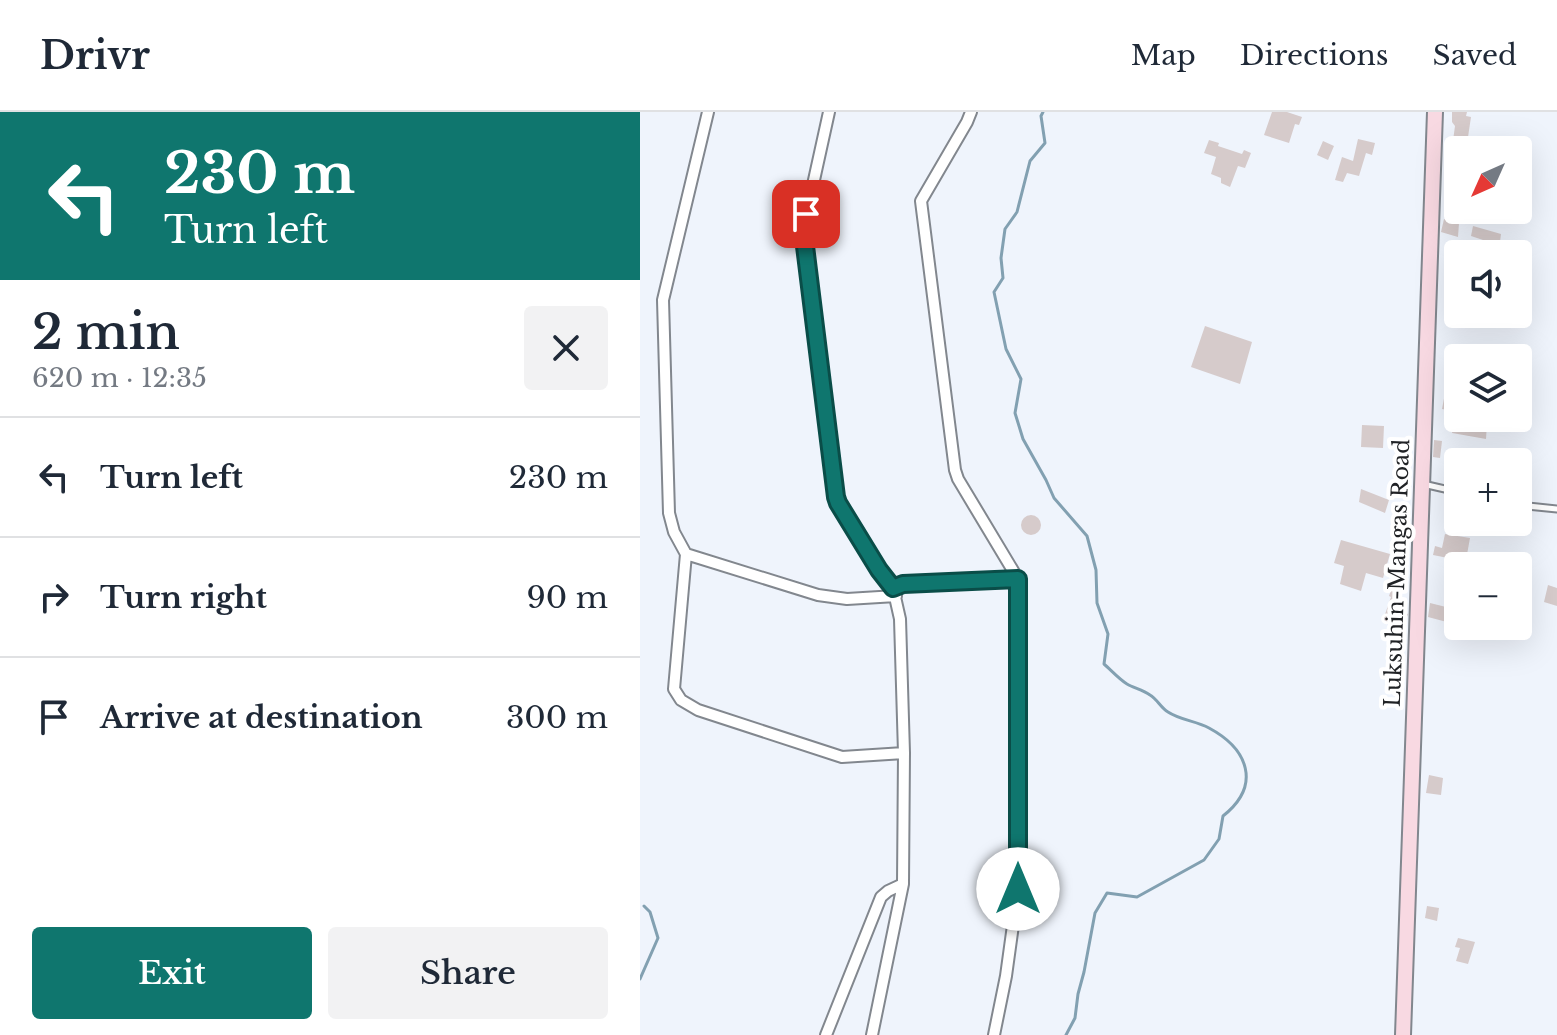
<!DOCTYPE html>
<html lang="en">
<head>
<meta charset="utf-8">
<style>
  body { margin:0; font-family:"Libre Baskerville",serif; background:#f2f2f3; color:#1f2937; height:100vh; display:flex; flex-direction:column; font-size:30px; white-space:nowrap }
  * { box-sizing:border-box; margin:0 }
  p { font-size:26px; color:#747a83 }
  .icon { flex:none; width:44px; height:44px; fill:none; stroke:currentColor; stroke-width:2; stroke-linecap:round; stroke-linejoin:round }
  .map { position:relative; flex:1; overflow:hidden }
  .sheet { display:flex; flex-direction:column; background:#fff; width:640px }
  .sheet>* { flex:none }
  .banner { background:#0f766e; color:#fff; overflow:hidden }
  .needle { width:52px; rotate:225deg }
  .fabs { position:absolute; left:804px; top:24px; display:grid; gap:16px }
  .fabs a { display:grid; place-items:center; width:88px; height:88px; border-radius:8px; background:#fff; box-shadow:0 8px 32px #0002; font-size:40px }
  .pin { position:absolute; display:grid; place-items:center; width:68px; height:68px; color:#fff; margin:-34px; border-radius:16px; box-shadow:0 4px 12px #0006 }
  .me { position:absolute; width:88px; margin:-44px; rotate:0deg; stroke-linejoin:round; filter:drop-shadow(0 0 6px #0008) }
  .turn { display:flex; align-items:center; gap:28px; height:168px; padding:0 32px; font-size:36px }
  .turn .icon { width:104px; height:104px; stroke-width:2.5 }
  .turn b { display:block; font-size:56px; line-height:68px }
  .round { display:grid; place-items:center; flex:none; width:84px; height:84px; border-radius:8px; background:#f2f2f3 }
  .head { display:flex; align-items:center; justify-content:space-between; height:136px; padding:0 32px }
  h1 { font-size:48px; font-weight:600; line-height:60px }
  .primary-button { display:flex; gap:16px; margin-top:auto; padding:16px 32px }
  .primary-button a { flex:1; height:92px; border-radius:8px; background:#0f766e; color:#fff; font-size:32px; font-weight:600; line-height:92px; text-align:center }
  .primary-button a+a { background:#f2f2f3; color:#1f2937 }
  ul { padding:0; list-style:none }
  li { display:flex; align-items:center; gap:24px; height:120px; padding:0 32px; border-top:2px solid #e0e1e3 }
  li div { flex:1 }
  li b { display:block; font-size:30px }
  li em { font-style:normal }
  header { display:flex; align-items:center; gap:48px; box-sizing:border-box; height:112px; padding:0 40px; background:#fff; border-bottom:2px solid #e0e1e3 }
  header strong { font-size:38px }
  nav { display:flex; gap:44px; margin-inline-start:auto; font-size:28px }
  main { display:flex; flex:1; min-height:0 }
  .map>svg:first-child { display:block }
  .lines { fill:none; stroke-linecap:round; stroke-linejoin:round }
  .stream { stroke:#82a0b1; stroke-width:3 }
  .building { fill:#d6cbcb }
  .service-casing { stroke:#82878e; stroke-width:9 }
  .minor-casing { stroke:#82878e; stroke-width:14 }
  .secondary-casing { stroke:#82878e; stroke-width:18 }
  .service { stroke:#fff; stroke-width:5 }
  .minor { stroke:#fff; stroke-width:10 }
  .secondary { stroke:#f8d9e2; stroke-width:14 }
  .route-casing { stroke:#0a4d48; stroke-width:20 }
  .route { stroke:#0f766e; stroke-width:14 }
  .labels { text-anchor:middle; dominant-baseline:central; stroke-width:8; stroke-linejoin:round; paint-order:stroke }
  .street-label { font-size:22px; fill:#202225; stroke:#fff }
</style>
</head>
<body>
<header>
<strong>Drivr</strong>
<nav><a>Map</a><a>Directions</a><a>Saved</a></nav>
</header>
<main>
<section class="sheet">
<div class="banner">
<div class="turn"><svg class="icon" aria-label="left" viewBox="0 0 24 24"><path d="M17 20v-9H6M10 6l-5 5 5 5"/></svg><div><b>230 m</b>Turn left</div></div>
</div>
<div class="head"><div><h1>2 min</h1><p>620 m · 12:35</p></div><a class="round"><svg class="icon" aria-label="close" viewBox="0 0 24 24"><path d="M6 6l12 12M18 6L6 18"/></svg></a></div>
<ul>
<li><svg class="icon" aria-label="left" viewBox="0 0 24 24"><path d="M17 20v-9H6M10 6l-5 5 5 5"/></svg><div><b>Turn left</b></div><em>230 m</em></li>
<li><svg class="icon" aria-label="right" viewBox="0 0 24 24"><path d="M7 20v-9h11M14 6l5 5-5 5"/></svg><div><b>Turn right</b></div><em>90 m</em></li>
<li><svg class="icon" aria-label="arrive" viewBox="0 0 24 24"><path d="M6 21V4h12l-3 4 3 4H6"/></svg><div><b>Arrive at destination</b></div><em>300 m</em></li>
</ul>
<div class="primary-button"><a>Exit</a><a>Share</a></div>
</section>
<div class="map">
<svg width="917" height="923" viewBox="0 0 917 923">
  <rect width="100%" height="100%" fill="#eff4fc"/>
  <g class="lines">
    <path class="stream" d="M403 0 401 4 405 31 390 49 377 100 365 117 361 146 363 166 354 180 366 237 381 267 375 301 383 327 406 368 414 386 447 424 456 458 457 491 468 522 464 552C471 558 479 567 487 572 494 576 503 578 510 583 517 587 521 596 528 600 540 608 556 609 569 616 608 637 622 673 583 704L579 727 564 748 497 785 467 781 455 801 444 860 438 882 435 906 426 923
      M0 867 18 826 10 800 4 794"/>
  </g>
  <path class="building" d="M632 0H647L662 5 659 13 655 12 649 31 624 23Z
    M812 0H827L826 4 831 5 828 25 836 24 843 27 842 38 812 36 815 14 812 10Z
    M718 27 735 31 732 43 726 41 719 64 707 61 703 70 695 68 702 45 713 49Z
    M569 28 579 31 578 34 602 42 604 38 611 41 605 56 598 54 590 75 581 71V66L571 62 576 45 564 41Z
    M683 29 694 34 688 48 677 43Z
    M810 73 818 75V90L808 88Z
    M804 107 819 111 818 125 801 120Z
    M833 114 861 122 860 130 850 128 849 133 842 131 843 128 831 124Z
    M809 194H818V202H821V216L809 215Z
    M565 214 612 230 600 272 551 255Z
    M806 276 818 278V300L802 297Z
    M815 306 835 309V306H861L860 314 847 311 846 327 812 321Z
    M722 313 744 314 743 336 721 335Z
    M794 328 802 329 800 346 793 345Z
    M721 377 749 388 745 401 719 390Z
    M381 413a10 10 0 1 1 20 0a10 10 0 1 1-20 0Z
    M805 422 830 426 826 448 839 452V454H818V474L810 471 818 448 793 443 795 434 802 436Z
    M701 428 750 442 743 466 726 461 721 479 700 472 704 454 694 451Z
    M908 473 917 476V494L904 490Z
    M752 475 761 478 755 497 768 502 763 516 743 508 751 485 749 484Z
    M790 491 818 498V513L788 505Z
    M789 663 803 666 801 683 786 681Z
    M787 794 799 796 797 809 785 806Z
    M818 826 835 830 828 852 816 849 820 836 815 835Z"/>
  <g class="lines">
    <defs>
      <path id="service" d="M783 372 818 380
        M878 393 917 397"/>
      <path id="minor" d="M68 0 23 188 29 401 34 420 46 442 34 577 41 588 58 598 202 645 264 641
        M189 0 163 118 196 385 239 458 253 476 260 507 264 641 263 772 232 923
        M331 0 327 10 281 89 315 358 318 367 378 467V777L366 864 354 923
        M46 442 178 483 207 487 256 484
        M253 476 263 472 378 467
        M186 923 241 785 248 779 263 772"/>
      <path id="secondary" d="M763 923 795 0"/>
    </defs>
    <use href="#service" class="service-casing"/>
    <use href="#minor" class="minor-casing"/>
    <use href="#secondary" class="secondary-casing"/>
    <use href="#service" class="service"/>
    <use href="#minor" class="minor"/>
    <use href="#secondary" class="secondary"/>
  </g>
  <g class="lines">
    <defs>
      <path id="route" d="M166 102 163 118 196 385 198 391 239 458 253 476 263 472 378 467V777"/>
    </defs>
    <use href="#route" class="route-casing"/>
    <use href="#route" class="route"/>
  </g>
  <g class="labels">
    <g class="street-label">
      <text transform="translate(757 461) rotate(-88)">Luksuhin-Mangas Road</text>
    </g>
  </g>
</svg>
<div class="fabs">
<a><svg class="needle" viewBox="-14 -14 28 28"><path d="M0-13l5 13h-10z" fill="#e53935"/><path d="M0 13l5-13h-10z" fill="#747a83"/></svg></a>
<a><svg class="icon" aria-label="sound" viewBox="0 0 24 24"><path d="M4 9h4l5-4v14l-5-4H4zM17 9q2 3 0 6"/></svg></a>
<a><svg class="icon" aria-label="layers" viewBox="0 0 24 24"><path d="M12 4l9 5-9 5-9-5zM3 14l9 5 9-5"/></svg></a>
<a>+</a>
<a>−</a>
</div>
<div class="pin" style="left:166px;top:102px;background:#d93025"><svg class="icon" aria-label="arrive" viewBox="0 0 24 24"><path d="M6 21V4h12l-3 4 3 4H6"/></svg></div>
<svg class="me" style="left:378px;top:777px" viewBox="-20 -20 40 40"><circle r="19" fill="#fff"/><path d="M0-13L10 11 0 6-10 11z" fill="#0f766e"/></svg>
</div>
</main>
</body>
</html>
